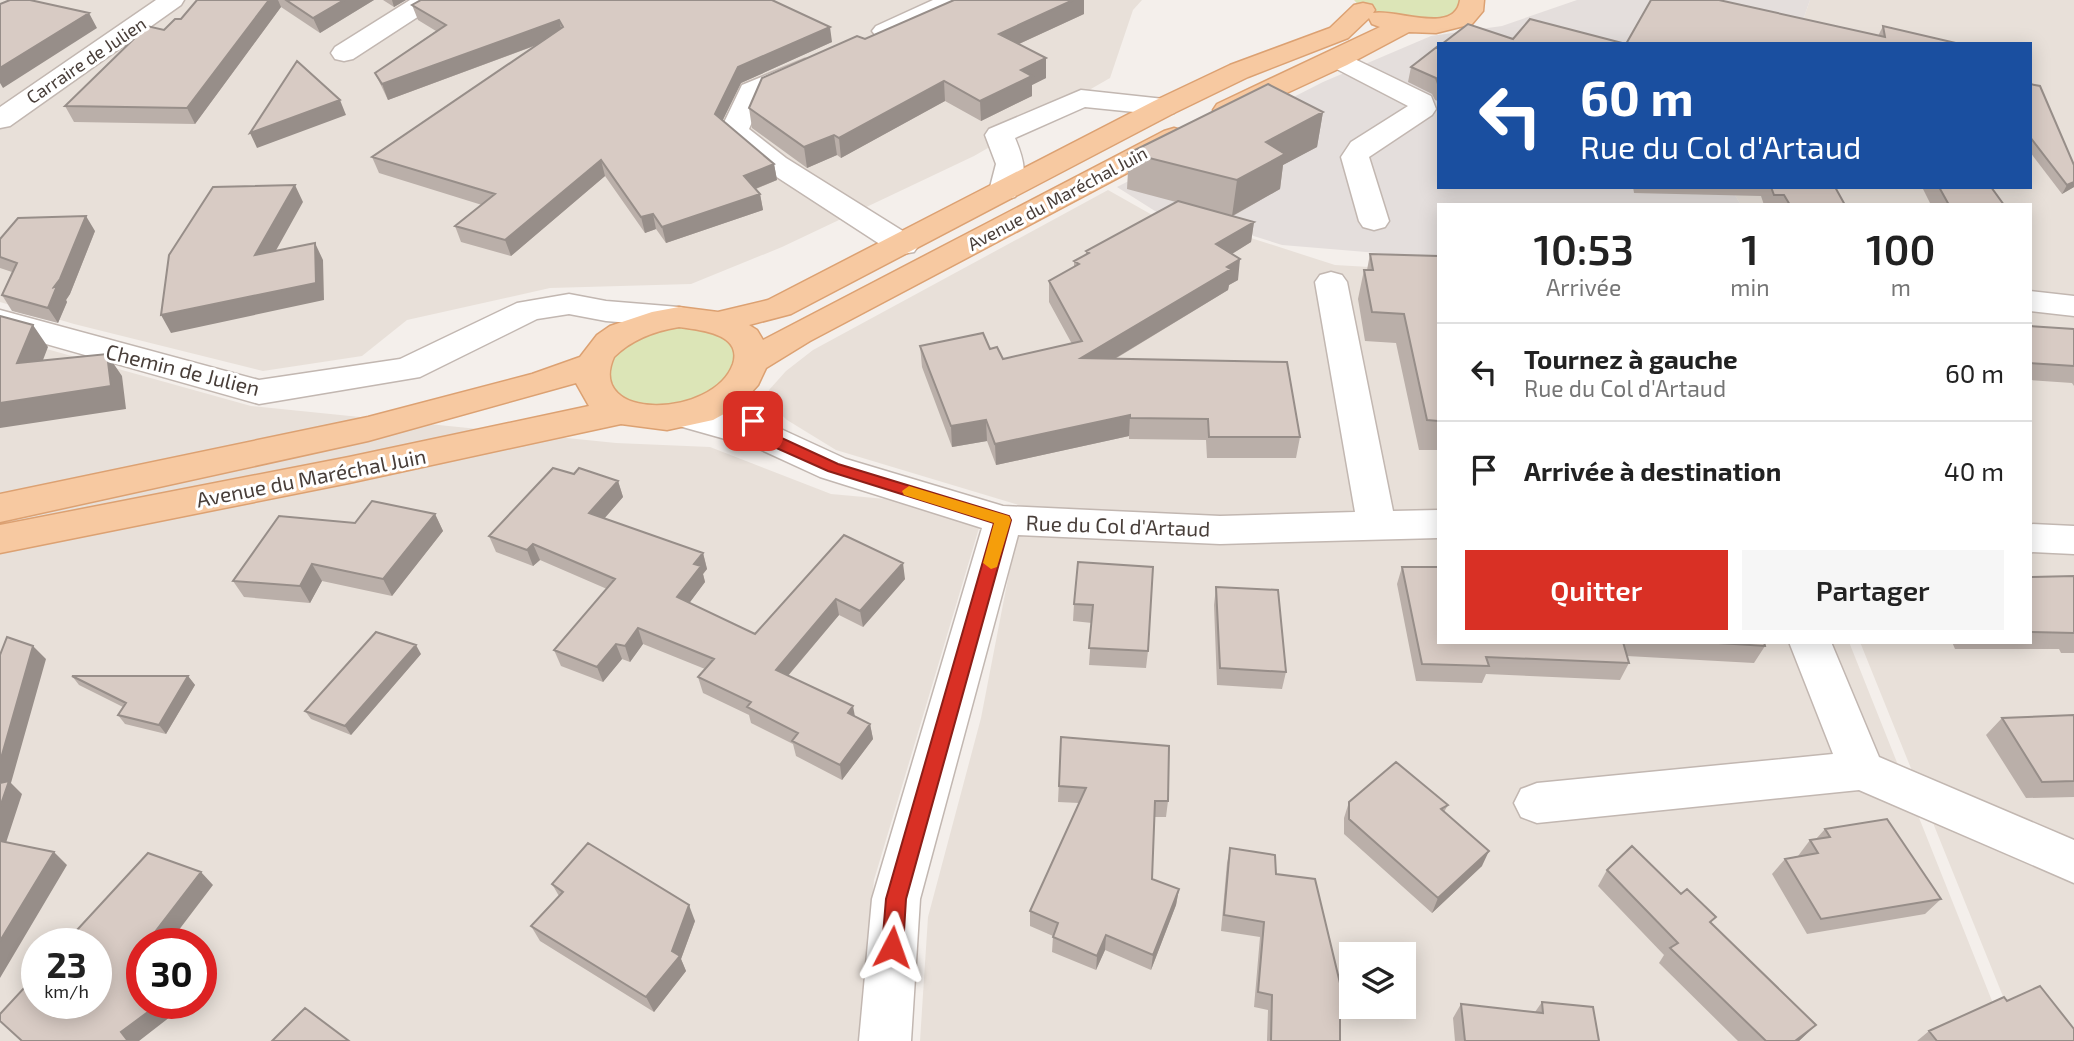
<!DOCTYPE html>
<html lang="fr">
<head>
<meta charset="utf-8">
<style>
  body { margin:0; font-family:"Exo 2",sans-serif; background:#f6f6f6; color:#222; height:100vh; display:flex; flex-direction:column; font-size:26px; white-space:nowrap }
  * { box-sizing:border-box; margin:0 }
  p { font-size:23px; color:#767676 }
  .icon { flex:none; width:38px; height:38px; fill:none; stroke:currentColor; stroke-width:2; stroke-linecap:round; stroke-linejoin:round }
  .map { position:relative; flex:1; overflow:hidden }
  .sheet { position:absolute; left:1437px; top:203px; width:595px; height:441px; display:flex; flex-direction:column; background:#fff; border-radius:0px; box-shadow:0 4px 18px #0003 }
  .sheet>* { flex:none }
  .top-card { position:absolute; left:1437px; top:42px; width:595px; height:147px; border-radius:0px; box-shadow:0 4px 18px #0003; background:#1a4fa0; color:#fff; overflow:hidden }
  .buttons { position:absolute; left:1339px; top:942px; display:grid; gap:14px }
  .buttons a { display:grid; place-items:center; width:77px; height:77px; border-radius:0px; background:#fff; box-shadow:0 4px 18px #0003; font-size:35px }
  .speed { position:absolute; left:21px; top:928px; display:flex; gap:14px; font-size:35px; font-weight:700; text-align:center }
  .speed>* { display:grid; place-content:center; width:91px; height:91px; border-radius:50%; background:#fff; box-shadow:0 4px 18px #0003; line-height:1 }
  .speed small { font-size:18px; font-weight:400 }
  .speed .limit { border:10px solid #d22; background:#fff; color:#111 }
  .pin { position:absolute; display:grid; place-items:center; width:60px; height:60px; color:#fff; margin:-30px; border-radius:14px; box-shadow:0 4px 10px #0006 }
  .me { position:absolute; width:77px; margin:-38px; rotate:4deg; stroke-linejoin:round; filter:drop-shadow(0 0 5px #0008) }
  .turn { display:flex; align-items:center; gap:24px; height:147px; padding:0 28px; font-size:32px }
  .turn .icon { width:91px; height:91px; stroke-width:2.5 }
  .turn b { display:block; font-size:49px; line-height:60px }
  .eta { display:flex; justify-content:space-evenly; align-items:center; height:119px; text-align:center }
  .eta b { font-size:42px; font-weight:600; line-height:49px }
  .cta { display:flex; gap:14px; margin-top:auto; padding:14px 28px }
  .cta a { flex:1; height:80px; border-radius:0px; background:#d93025; color:#fff; font-size:28px; font-weight:600; line-height:80px; text-align:center }
  .cta a+a { background:#f6f6f6; color:#222 }
  ul { padding:0; list-style:none }
  li { display:flex; align-items:center; gap:21px; height:98px; padding:0 28px; border-top:2px solid #e0e0e0 }
  li div { flex:1 }
  li b { display:block; font-size:26px }
  li em { font-style:normal }
  .map>svg:first-child { display:block }
  .residential { fill:#e8e0d9; fill-rule:evenodd }
  .industrial { fill:#e4dedc }
  .green { fill:#dce5b7 }
  .lines { fill:none; stroke-linecap:round; stroke-linejoin:round }
  .minor-casing { stroke:#c2b7b1; stroke-width:3 }
  .major-casing { stroke:#dca172; stroke-width:3 }
  .minor { fill:#fff; fill-rule:evenodd }
  .major { fill:#f7c9a1; fill-rule:evenodd }
  .wall { fill:#baafa9 }
  .shaded-wall { fill:#978e89 }
  .building { fill:#d8cbc4; stroke:#978e89; stroke-width:2 }
  .route { fill:#d93025; stroke:#8d1f18; stroke-width:2 }
  .slow { fill:#f59e0b }
  .labels { text-anchor:middle; dominant-baseline:central; stroke-width:6; stroke-linejoin:round; paint-order:stroke }
  .far-street-label { font-size:18px; fill:#483e39; stroke:#fff }
  .street-label { font-size:21px; fill:#483e39; stroke:#fff }
</style>
</head>
<body>
<div class="map">
<svg width="2074" height="1041" viewBox="0 0 2074 1041">
  <rect width="100%" height="100%" fill="#f4efeb"/>
  <path class="residential" d="M0 0H1142L1133 10 1110 78 974 156 782 247 691 284 550 288 407 320 362 356 263 371 74 324 0 302Z
    M1810 0H2074V1041H2021L1860 642H2030V205H1741L1730 187H2030V44H1862L1803 20Z
    M1108 190 1170 225 1198 221 1335 265 1438 271V642H1849L2008 1041H920L928 917 981 718 1022 506 836 450 787 420 771 405 769 390 786 371 813 350ZM1351 954H1404V1006H1351Z
    M0 336 251 406 616 443 710 447 831 494 985 508 874 880 860 1041H0ZM37 943H96V1003H37ZM142 943H201V1003H142Z"/>
  <path class="industrial" d="M1577 0H1810L1803 20 1860 30 1862 44H1438V187H1730L1741 205H1438V258L1282 245 1199 219 1174 223 1117 187 1323 82 1431 36 1502 26Z"/>
  <path class="green" d="M1354 0H1472L1469 14 1424 27 1363 10Z
    M657 320 745 338 720 403 620 412 595 364Z"/>
  <g class="lines">
    <defs>
      <path id="minor" d="M156 0H184L181 5 10 126 0 128V107Z
        M410 0H439L436 5 353 59 344 61 335 59 331 53 335 47Z
        M933 0H965L962 5 894 36 885 39 876 36 872 31 876 26Z
        M1338 51 1431 96 1436 109 1432 115 1369 157 1389 221 1385 227 1374 230 1363 227 1359 221 1341 157 1351 142 1408 106 1329 65 1325 59 1329 53Z
        M805 59 814 61 818 67 814 73 763 96 749 129 786 158 914 238 919 245 914 252 903 254 892 252 766 170 720 131 742 85Z
        M1081 90 1164 99 1174 101 1178 107 1174 113 1164 115 1085 107 1015 138C1024 160 1029 176 1015 197L1004 200 993 197 989 191 996 164 985 135 989 129Z
        M1331 272 1342 275 1347 282 1393 511 1438 510V538L1220 544 1018 535 920 899 911 1041H859L872 899 982 528 820 477 757 448 672 424 667 415 672 406 685 403 783 430 846 459 1003 506 1220 516 1355 512 1315 282 1320 275Z
        M2030 291 2074 296V316L2030 311Z
        M569 294 606 301 679 307 691 310 696 317 691 324 679 327 606 321 569 314 537 319 420 377 259 404 0 331V310L259 380 400 359 517 303Z
        M2030 524 2074 526V554L2030 552Z
        M1789 642H1831L1879 757 2074 840V883L1859 790 1537 823 1521 817 1514 803 1521 789 1537 783 1833 754Z"/>
      <path id="major" d="M1460 0H1484L1483 11 1472 24 1436 33 1409 32 1347 65 1237 116 1227 118 1217 116 1213 110 1217 104 1380 27 1372 24 1369 18 1348 38 1248 77 1174 113 791 314 749 325 757 330 763 340 1164 131 1174 128 1184 131 1188 137 1184 143 810 341 766 368 758 385 740 405 713 420 667 430 621 424 349 483 0 553V525L349 457 589 406 576 383 368 441 0 522V494L368 417 532 374 580 357 597 335 610 326 652 312 679 307 718 312 768 300 1154 101 1230 65 1330 28 1354 5 1363 3 1372 5 1375 10 1373 13C1395 8 1455 36 1460 0ZM679 327C699 330 743 333 733 364 714 418 585 422 614 357 632 339 655 331 679 327Z"/>
    </defs>
    <use href="#minor" class="minor-casing"/>
    <use href="#major" class="major-casing"/>
    <use href="#minor" class="minor"/>
    <use href="#major" class="major"/>
  </g>
  <path class="wall" d="M197 0H374L320 33 281 7 195 124 74 122 65 106 164 30 181 19Z
    M383 0H406L394 7Z
    M412 5 832 42 741 83 722 121 774 164 777 180 756 189 760 194 763 210 666 243 656 229 645 233 605 176 511 256 461 242 455 226 482 205 379 173 372 157 537 45 388 100 375 73 436 31 418 20Z
    M1084 14 1019 44 1046 58V78L1032 85V96L981 121 945 101 841 158 837 155 807 168 752 128 749 108 865 39Z
    M1883 26 1960 44H1626L1878 36Z
    M1438 46V101L1435 100 1432 94 1408 82 1411 67Z
    M2030 84 2074 187 2062 194 2030 152Z
    M1323 112 1317 147 1283 165 1280 189 1233 216 1254 222 1251 242 1232 254 1238 280 1229 285 1228 290 1115 359 1300 437 1296 458H1207L1206 440 1129 439V436L996 465 987 441 952 447 922 367 920 346 990 349 1003 359 1072 344 1049 302V281L1074 267V261L1086 255V251L1176 202 1127 189 1129 153Z
    M1633 187H1835L1845 205H1764L1761 196 1634 193Z
    M1922 187H1991L2004 205H1931Z
    M95 231 70 294 66 300 67 302 58 323 12 311 2 295 12 272 0 268V239Z
    M1370 254 1438 256V450H1419L1396 343 1365 341 1358 299 1364 270H1367Z
    M2030 326 2073 329 2074 328V386L2072 383 2030 380Z
    M574 474 618 481 623 497 604 519 703 553 707 569 703 574 705 582 689 603 755 634 844 535 905 579 863 627 839 615 788 676 855 716 870 724 873 739 842 780 796 756 793 744 751 723 749 715 703 693 698 677 705 669 643 644 630 662 622 659 603 682 561 666 554 650 607 589 540 560 533 566 496 552 489 536Z
    M435 514 443 531 392 596 322 581 310 603 244 597 233 581 355 523Z
    M1078 562 1148 651 1146 668 1089 665 1092 623 1073 621 1074 604Z
    M1402 567 1438 642H1764L1765 646 1754 663 1627 656 1629 663 1620 680 1486 674 1482 683 1416 681 1397 584Z
    M2074 576V653H2061L2059 649H1955L1952 642H2030V577Z
    M1216 587 1286 672 1282 689 1217 685 1214 605Z
    M421 654 351 735 311 719 305 711Z
    M72 676H188L195 685 166 734 125 724 118 715 123 707 79 685Z
    M2074 715V797L2026 798 1986 735 2002 718Z
    M1061 737 1168 801 1166 817H1154L1152 879 1179 889 1176 905 1151 970 1105 950 1096 970 1052 952 1053 936 1030 926V911L1079 803 1058 802Z
    M1349 802 1448 805 1444 812 1482 866 1432 913 1344 834V818Z
    M1825 829 1941 899 1925 914 1807 934 1772 874 1785 859 1798 856 1810 840 1816 839Z
    M1230 848 1276 874 1345 1004 1340 1017V1041H1267L1268 1010 1254 1007 1260 937 1221 931 1227 863Z
    M1607 870 1711 923 1816 1025 1799 1041H1738L1659 963 1664 955 1598 886Z
    M552 884 695 921 681 959 686 971 654 1012 540 941 531 926 559 896Z
    M2007 1001 2074 1041H1917L1929 1031Z
    M1542 1002 1599 1041H1455L1453 1018 1461 1004 1535 1012Z"/>
  <path class="shaded-wall" d="M269 0H278L281 7 195 124 187 108Z
    M344 0H374L320 33 313 18Z
    M392 0H406L394 7Z
    M1073 0H1084V14L999 53V34Z
    M89 13 97 28 3 88 0 83V68Z
    M559 20 563 35 388 100 382 84Z
    M830 27 832 42 741 83 718 130 715 114 738 67Z
    M1046 58V78L1032 85V96L981 121 980 101 1021 70Z
    M944 81 945 101 841 158 839 138Z
    M340 100 346 115 257 148 250 133Z
    M1323 112 1317 147 1283 165 1280 189 1232 216 1237 180 1266 142Z
    M834 135 837 155 807 168 804 147Z
    M601 160 605 176 511 256 505 240Z
    M774 164 777 180 747 192 744 176Z
    M2074 182V187L2062 194 2067 185Z
    M295 185 303 202 264 272 255 255Z
    M760 194 763 210 666 243 662 227Z
    M653 214 656 229 645 233 641 217Z
    M86 216 95 231 70 294 66 300 67 302 58 323 48 308 54 287Z
    M1254 222 1251 242 1214 265 1216 244Z
    M315 243 323 260 324 300 171 333 161 315Z
    M1240 259 1238 280 1229 285 1228 290 1081 379V358Z
    M33 325 48 347 33 386 17 363Z
    M107 354 122 376 126 409 0 428V402Z
    M1130 415 1129 436 996 465 995 444Z
    M986 420 987 441 952 447 951 426Z
    M618 481 623 497 595 529 589 513Z
    M435 514 443 531 392 596 383 579Z
    M533 544 540 560 533 566 527 550Z
    M703 553 707 569 703 574 705 582 682 613 677 597 694 564Z
    M903 563 905 579 863 627 860 611Z
    M312 564 322 581 310 603 300 586Z
    M836 599 839 615 780 685 776 670Z
    M638 628 643 644 630 662 625 646Z
    M616 644 622 659 603 682 597 667Z
    M416 645 421 654 351 735 345 726Z
    M33 646 46 659 11 783 22 794 3 852 0 849V762Z
    M188 676 195 685 166 734 159 725Z
    M853 706 856 722 848 713Z
    M870 724 873 739 842 780 840 765Z
    M1489 851 1482 866 1432 913 1438 898Z
    M54 852 67 865 0 978V941Z
    M201 872 213 885 169 943H159L152 936Z
    M1179 889 1176 905 1151 970 1153 955Z
    M689 905 695 921 681 959 686 971 654 1012 646 997 672 951Z
    M1106 935 1105 950 1096 970 1097 956Z
    M160 1003H188L139 1041H128L121 1032Z
    M1345 1004 1340 1018V1006Z
    M1816 1025 1799 1041H1795Z"/>
  <path class="building" d="M10 0H30L89 13 0 68V4Z
    M197 0H269L187 108 65 106 147 26 164 30 175 19H181Z
    M286 0H344L313 18Z
    M421 0H772L830 27 738 67 715 114 774 164 744 176 760 194 662 227 653 214 641 217 601 160 505 240 455 226 495 194 372 157 563 27 559 20 382 84 375 73 446 25 412 5Z
    M954 0H1073L999 34 1046 58 1021 70 1032 76 980 101 944 81 839 138 834 135 804 147 749 108 762 78 857 36 865 39Z
    M1651 0H1719L1885 37 1883 26 1960 44H1626Z
    M1530 19 1626 44H1442L1468 24 1513 39Z
    M1438 46V84L1436 78 1411 67Z
    M297 61 340 100 250 133Z
    M1268 84 1323 112 1266 142 1285 154 1237 180 1129 153Z
    M2030 84 2040 86 2074 165V182L2067 185 2030 137Z
    M295 185 255 255 315 243 316 283 161 315 169 255 213 187Z
    M1771 187H1835L1845 205H1790L1784 195H1774Z
    M1939 187H1991L2004 205H1949Z
    M1178 201 1254 222 1216 244 1240 259 1227 267 1231 269 1081 358 1287 362 1300 437H1209L1208 419 1130 418V415L995 444 986 420 951 426 920 346 983 333 990 349 997 347 1003 359 1082 341 1049 281 1079 264 1074 261 1089 253 1086 251Z
    M86 216 60 279 54 287 57 286 48 308 2 295 17 263 0 257V239L18 218Z
    M1370 254 1438 256V421L1427 420 1404 314 1372 312 1364 270H1373Z
    M0 316 33 325 17 363 107 354 111 386 0 403Z
    M2030 326 2074 329V366L2030 363Z
    M553 468 574 474 579 468 618 481 589 513 703 553 694 564 701 566 677 597 755 634 844 535 903 563 860 611 836 599 776 670 853 706 848 713 870 724 840 765 792 741 798 733 747 707 751 702 698 677 714 659 638 628 625 646 616 644 597 667 554 650 615 579 533 544 527 550 489 536Z
    M372 501 435 514 383 579 312 564 300 586 233 581 279 516 355 523Z
    M1078 562 1153 567 1148 651 1089 648 1093 605 1074 604Z
    M1402 567H1438V642H1623L1629 663 1486 657 1489 666 1422 664Z
    M2074 576V633L2030 632V577Z
    M1216 587 1278 590 1286 672 1220 668Z
    M376 632 416 645 345 726 305 711Z
    M7 637 33 646 0 762V655Z
    M1702 642H1764L1765 646Z
    M72 676H188L159 725 118 715 126 703Z
    M2074 715V781L2042 782 2002 718Z
    M1061 737 1169 746 1168 801H1155L1152 879 1179 889 1153 955 1106 935 1097 956 1053 937 1058 923 1030 911 1086 788 1059 786Z
    M1396 762 1448 805 1441 809 1489 851 1438 898 1349 819V802Z
    M9 781 0 807V783Z
    M1887 819 1941 899 1821 919 1785 859 1818 853 1810 840 1830 837 1825 829Z
    M0 841 54 852 0 941Z
    M588 843 689 905 672 951 680 956 646 997 531 926 563 892 552 884Z
    M1632 846 1681 894 1687 889 1716 917 1710 922 1816 1025 1795 1041H1766L1670 948 1678 943 1607 870Z
    M1230 848 1275 855 1276 874 1315 879 1345 1004 1340 1006V1041H1271L1272 995 1258 992 1264 922 1224 915Z
    M148 853 201 872 152 936 159 943H142V1003H160L121 1032 128 1041H22L0 1021V1014L37 974V1003H96V943H65Z
    M2040 986 2074 1029V1041H1937L1929 1031 2004 997 2007 1001Z
    M1542 1002 1593 1007 1599 1041H1465L1461 1004 1543 1013Z
    M305 1008 349 1041H272Z"/>
  <path class="route" d="M753 416 759 418 775 435 838 464 1009 516 1011 520 906 899 903 947 900 953 892 956 885 953 882 947 886 899 994 523 828 471 765 443 746 421Z"/>
  <path class="slow" d="M909 486 1009 516 1011 520 997 567 991 569 983 563 994 523 904 495 902 491Z"/>
  <g class="labels">
    <g class="far-street-label">
      <text transform="translate(86 60) rotate(-34)">Carraire de Julien</text>
      <text transform="translate(1057 198) rotate(-28)">Avenue du Maréchal Juin</text>
    </g>
    <g class="street-label">
      <text transform="translate(183 369) rotate(14)">Chemin de Julien</text>
      <text transform="translate(311 477) rotate(-11)">Avenue du Maréchal Juin</text>
      <text transform="translate(1118 525) rotate(2)">Rue du Col d'Artaud</text>
    </g>
  </g>
</svg>
<div class="buttons">
<a><svg class="icon" aria-label="layers" viewBox="0 0 24 24"><path d="M12 4l9 5-9 5-9-5zM3 14l9 5 9-5"/></svg></a>
</div>
<div class="speed"><div>23<small>km/h</small></div><div class="limit">30</div></div>
<div class="pin" style="left:753px;top:421px;background:#d93025"><svg class="icon" aria-label="arrive" viewBox="0 0 24 24"><path d="M6 21V4h12l-3 4 3 4H6"/></svg></div>
<svg class="me" style="left:892px;top:947px" viewBox="-20 -20 40 40"><path d="M0-17L14 15 0 8-14 15z" fill="#d93025" stroke="#fff" stroke-width="4"/></svg>
<div class="top-card">
<div class="turn"><svg class="icon" aria-label="left" viewBox="0 0 24 24"><path d="M17 20v-9H6M10 6l-5 5 5 5"/></svg><div><b>60 m</b>Rue du Col d'Artaud</div></div>
</div>
<section class="sheet">
<div class="eta">
<div><b>10:53</b><p>Arrivée</p></div>
<div><b>1</b><p>min</p></div>
<div><b>100</b><p>m</p></div>
</div>
<ul>
<li><svg class="icon" aria-label="left" viewBox="0 0 24 24"><path d="M17 20v-9H6M10 6l-5 5 5 5"/></svg><div><b>Tournez à gauche</b><p>Rue du Col d'Artaud</p></div><em>60 m</em></li>
<li><svg class="icon" aria-label="arrive" viewBox="0 0 24 24"><path d="M6 21V4h12l-3 4 3 4H6"/></svg><div><b>Arrivée à destination</b></div><em>40 m</em></li>
</ul>
<div class="cta"><a>Quitter</a><a>Partager</a></div>
</section>
</div>
</body>
</html>
